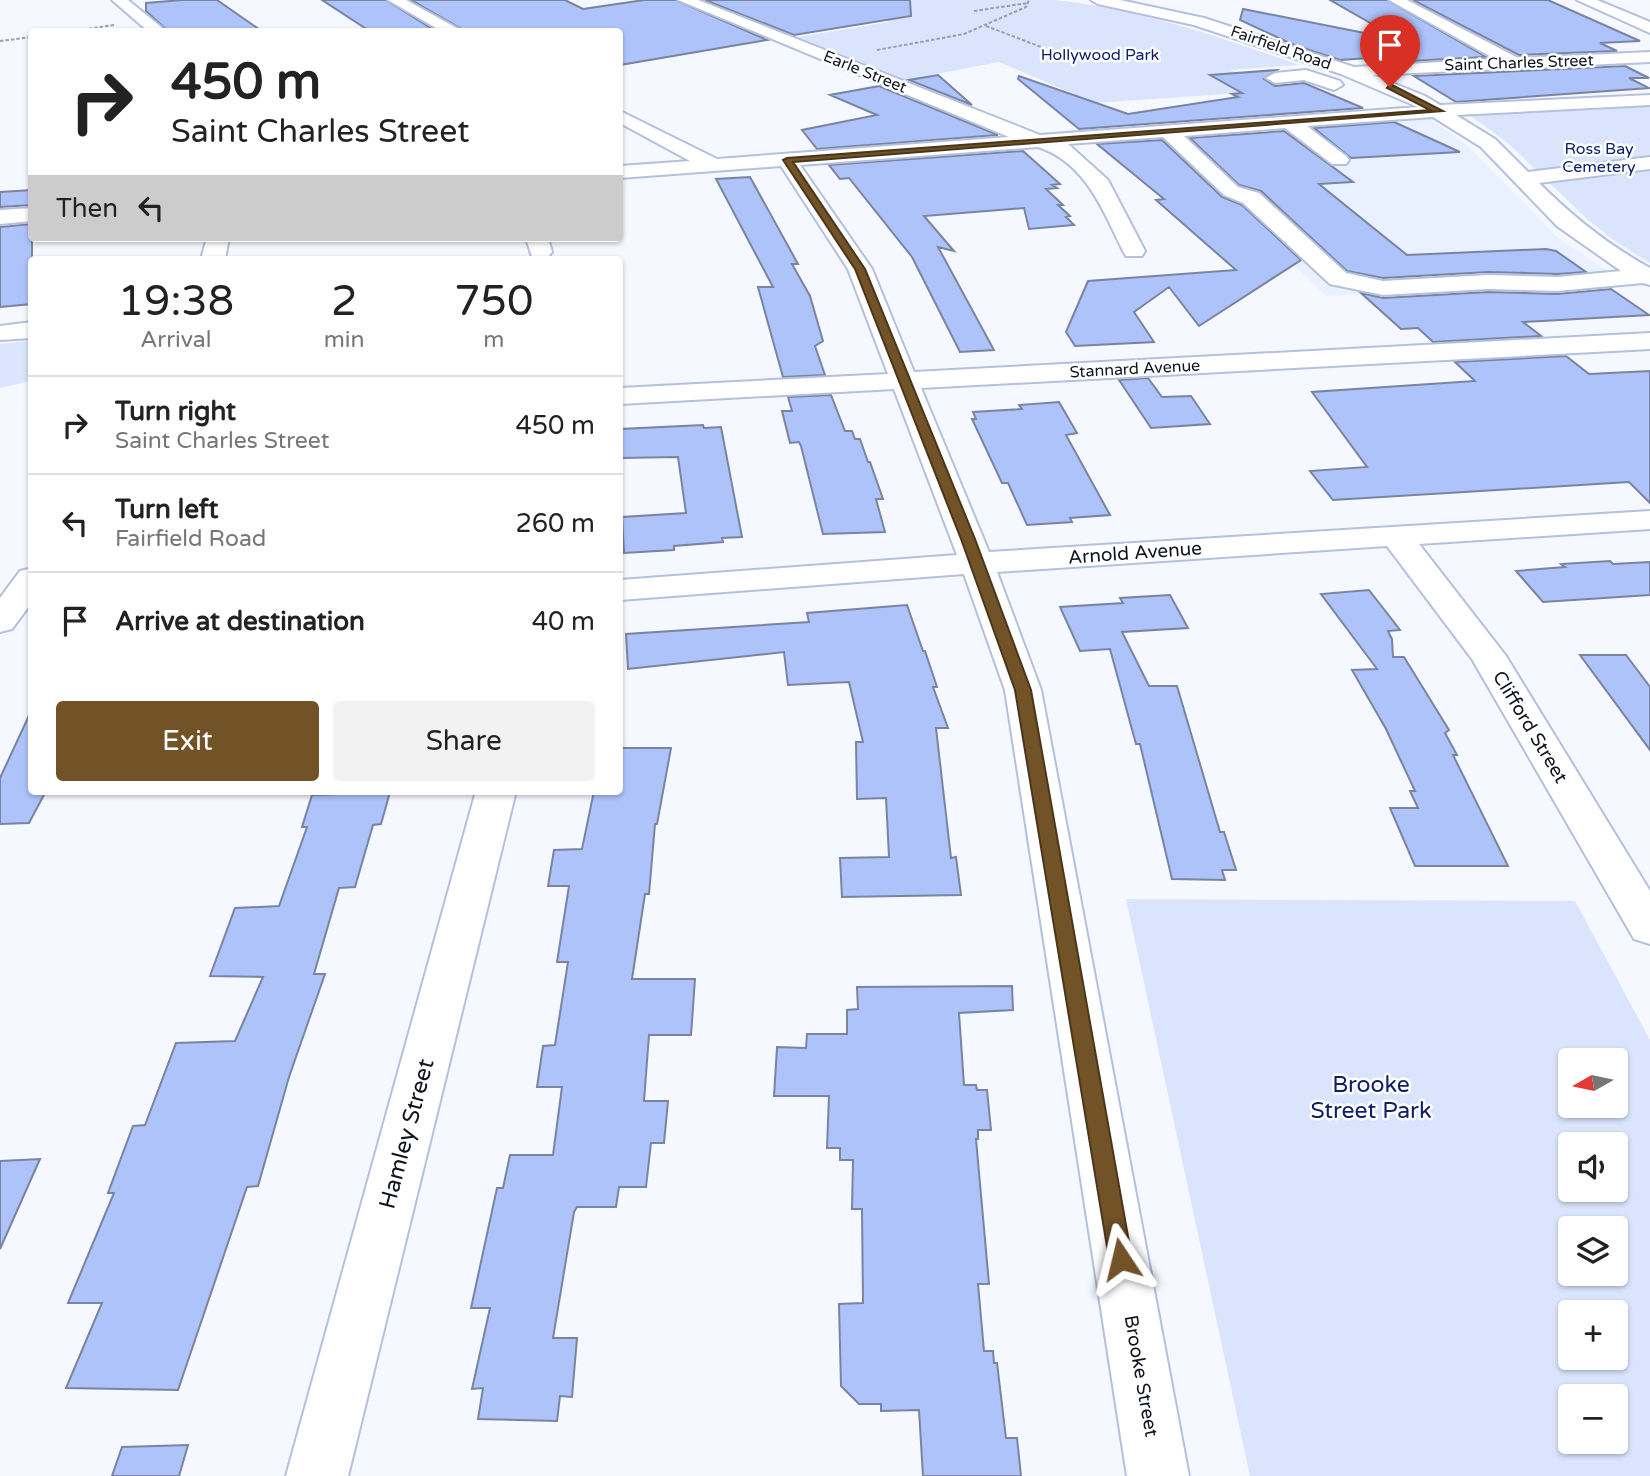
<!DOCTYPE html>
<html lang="en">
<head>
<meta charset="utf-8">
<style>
  body { margin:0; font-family:"Varela Round",sans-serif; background:#f2f2f2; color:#222; height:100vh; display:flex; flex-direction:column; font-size:26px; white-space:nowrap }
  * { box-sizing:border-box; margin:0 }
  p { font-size:23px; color:#767676 }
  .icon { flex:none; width:38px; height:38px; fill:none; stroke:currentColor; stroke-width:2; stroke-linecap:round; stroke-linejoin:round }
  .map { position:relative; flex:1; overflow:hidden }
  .sheet { position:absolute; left:28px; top:256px; width:595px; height:539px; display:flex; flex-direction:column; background:#fff; border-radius:7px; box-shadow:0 2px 5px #0004 }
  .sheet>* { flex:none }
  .top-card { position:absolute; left:28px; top:28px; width:595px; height:214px; border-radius:7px; box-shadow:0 2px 5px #0004; background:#fff; color:#222; overflow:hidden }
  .needle { width:46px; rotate:261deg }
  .controls { position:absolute; left:1558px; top:1048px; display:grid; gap:14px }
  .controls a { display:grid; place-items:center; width:70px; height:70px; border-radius:7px; background:#fff; box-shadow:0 2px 5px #0004; font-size:35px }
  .pin { position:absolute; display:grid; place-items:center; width:60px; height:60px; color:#fff; margin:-72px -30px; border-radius:50% 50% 50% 0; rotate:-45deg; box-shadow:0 0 7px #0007 }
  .pin .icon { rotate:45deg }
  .me { position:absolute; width:77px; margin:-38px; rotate:350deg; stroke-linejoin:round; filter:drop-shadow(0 0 5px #0008) }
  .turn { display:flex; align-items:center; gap:24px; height:147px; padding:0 28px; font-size:32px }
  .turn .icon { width:91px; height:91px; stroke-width:2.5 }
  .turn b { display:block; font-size:49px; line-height:60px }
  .then { display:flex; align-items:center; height:66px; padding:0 28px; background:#0003; gap:14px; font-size:26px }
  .eta { display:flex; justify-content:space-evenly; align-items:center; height:119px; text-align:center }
  .eta b { font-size:42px; font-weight:600; line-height:49px }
  .cta { display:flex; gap:14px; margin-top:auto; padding:14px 28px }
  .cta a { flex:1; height:80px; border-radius:7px; background:#725328; color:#fff; font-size:28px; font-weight:600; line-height:80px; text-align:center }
  .cta a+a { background:#f2f2f2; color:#222 }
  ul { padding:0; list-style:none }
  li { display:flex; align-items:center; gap:21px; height:98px; padding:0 28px; border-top:2px solid #e0e0e0 }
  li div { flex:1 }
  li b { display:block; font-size:26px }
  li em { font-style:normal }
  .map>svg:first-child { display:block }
  .built { fill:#e9f0ff }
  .green { fill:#dae5fd; fill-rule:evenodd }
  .building { fill:#adc3fa; stroke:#7984a0; stroke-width:2 }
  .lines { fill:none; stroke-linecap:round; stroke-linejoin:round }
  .minor-casing { stroke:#b4c0de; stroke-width:4 }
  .path { stroke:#9c9ea6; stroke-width:2; stroke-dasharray:3.5 2; stroke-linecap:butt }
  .minor { fill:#fff; fill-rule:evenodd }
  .route { fill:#725328; stroke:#4a361a; stroke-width:2 }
  .labels { text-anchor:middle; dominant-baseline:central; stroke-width:5; stroke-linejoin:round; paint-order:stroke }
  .far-street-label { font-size:16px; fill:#0f131d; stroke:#fff }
  .far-park-label { font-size:16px; fill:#0f206b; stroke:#fff }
  .street-label { font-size:19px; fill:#0f131d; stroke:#fff }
  .near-park-label { font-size:23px; fill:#0f206b; stroke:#fff }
  .near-street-label { font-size:23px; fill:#0f131d; stroke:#fff }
</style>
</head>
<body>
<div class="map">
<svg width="1650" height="1476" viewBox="0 0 1650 1476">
  <rect width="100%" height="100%" fill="#f6f8ff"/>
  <path class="built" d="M1430 119 1468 146 1558 238 1627 284H1496L1326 296 1162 139Z"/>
  <path class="green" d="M893 0C946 0 1003 0 1055 0 1140 9 1219 37 1299 65L1230 70 1284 90 1095 103 999 62 905 80 798 37 889 22 871 15Z
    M1650 104V263L1616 242 1588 220 1508 143 1465 112Z
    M31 341V381L0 388V344Z
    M1126 899 1575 901 1650 1040V1476H1250ZM1570 1060H1615V1106H1570ZM1570 1144H1615V1190H1570ZM1570 1228H1615V1274H1570ZM1570 1312H1615V1358H1570ZM1570 1396H1615V1442H1570Z"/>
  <path class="building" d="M182 0H217L263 32H169L146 11V3Z
    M322 0H386L437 32H371Z
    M411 0H565L583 9 644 0H676L767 40 620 65V32H467Z
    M705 0H910L911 16 794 35Z
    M1330 0H1387L1486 57 1392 62 1384 57 1340 60 1294 45 1240 20 1243 9 1400 40Z
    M1413 0H1548L1640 41 1600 43 1617 51 1519 55Z
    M1625 66 1649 78H1629L1649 88 1456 102 1414 76Z
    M1277 70 1264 79 1275 86 1304 83 1363 108 1079 129 1018 79 1019 76 1128 114 1238 97 1232 94 1242 93 1210 75Z
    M938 75 972 105 909 80Z
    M879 86 998 135 817 149 802 130 877 115 830 95Z
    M1394 122 1460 152 1351 158 1314 128Z
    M1284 131 1353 182 1319 184 1407 255 1546 249 1556 251 1586 272 1557 274 1488 272 1383 278 1347 271 1261 191 1239 185 1190 138Z
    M1162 140 1222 197 1242 205 1301 260 1199 326 1169 287 1134 312 1154 342 1075 346 1066 332 1088 281 1236 270 1156 200 1164 199 1097 144Z
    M1023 151 1060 184 1052 185 1057 188 1046 189 1063 205H1058L1070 216 1066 217 1074 225 1029 229 1024 208 924 216 954 251 938 247 994 350 960 352 912 257 849 178 840 179 829 165Z
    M750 177 798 264H792L810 296 823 341 815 346 825 375 783 377 758 287H773L716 179Z
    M32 190V205L0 207V192Z
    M32 224V304L0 307V227Z
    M1611 289 1649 315 1523 322 1541 336 1433 342 1418 328 1401 329 1361 293 1383 298 1488 292 1557 294Z
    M1566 356 1589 374 1650 371V503L1629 482 1333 500 1310 471 1367 467 1312 392 1475 381 1455 362Z
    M1148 378 1162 397 1191 396 1210 424 1151 428 1119 380Z
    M831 395 845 431H852L855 439H860L868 462H870L883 499H876L885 532 823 534 801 446 799 442 790 443 782 411H792L788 397Z
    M1059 402 1077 433 1066 435 1110 515 1070 518 1072 522 1027 525 1008 483H1002L972 419H976L973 412 1022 409 1019 405Z
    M703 425 704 428 721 427 742 537 722 538 723 542 674 546V550L624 553 622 517 686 513 678 457 620 458V429Z
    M1610 561 1613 564 1650 562V595L1543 602 1516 571 1565 567 1561 564Z
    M1369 590 1400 630 1388 631 1392 639 1393 657H1404L1449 730 1445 733 1457 755H1453L1508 866H1415L1390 808H1418L1410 791H1415L1386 729 1352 670 1377 669 1321 594Z
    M1170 595 1188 628 1122 632 1149 686H1177L1220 832H1224L1236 870H1222L1225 880 1172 879 1140 744H1136L1110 649 1080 651 1060 607 1123 603 1120 598Z
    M907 605 923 651H925L937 687H933L948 728H936L951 858 956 857 961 895 842 897 840 858 889 857 886 798 857 799 856 742H863L849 682 788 685 784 652 628 669 626 634 809 622 807 613Z
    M1580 655H1626L1650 687V750Z
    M32 709V791H46L29 823 0 824V778Z
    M620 748H671L657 824H655L649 894H645L632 979H695L691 1035H649L644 1101H668L664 1143H651L646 1187H619L616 1207H577L574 1212 553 1338H577L572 1397 560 1396 557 1421 478 1419 483 1388 472 1389 490 1308H471L497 1188H503L510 1155H553L562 1087H537L543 1046 555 1045 568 962H557L569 886H548L554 850 582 849 594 791H620Z
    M390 792 381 824 373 825 355 887 339 888 314 974H325L289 1077 258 1186 247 1187 178 1390 66 1388 102 1303H68L114 1193H108L133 1126 145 1125 176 1043 235 1041 263 977 210 976 235 908 279 906 307 827H302L312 795Z
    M1012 986 1013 1010 959 1013 964 1085H976L977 1090H987L991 1130H978V1139H976L989 1284H978L984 1351H993L994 1363H997L1006 1438H1017L1021 1476H923L919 1410 881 1411V1404H859L841 1386 839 1304 863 1303 862 1209H852L853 1160H840V1148H827L829 1096H774L777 1047 806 1048 807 1034H847V1010L858 1009 857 987Z
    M40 1159 0 1249V1161Z
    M188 1445 179 1476H112L122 1447Z"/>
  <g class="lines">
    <defs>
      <path id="minor" d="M112 0H128L167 32H149Z
        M388 0H406L464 32H443Z
        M678 0H698L1040 135 1418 107 1341 74 1194 25 1098 4 1091 0H1120L1204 18 1354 67 1495 59 1389 0H1407L1518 58 1650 52V62L1373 75 1425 96 1440 105 1650 95V105L1456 115 1495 139 1528 172 1650 157V169L1539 183C1573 217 1608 245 1650 268V285L1643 283 1557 291 1488 289 1383 295 1330 284 1243 203 1224 195 1163 137 1068 144 1108 180 1145 251 1142 256H1126L1123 251C1103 210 1085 162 1038 147L800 165 872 269 914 372 1650 333V349L921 388 989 552 1650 511V529L1419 544 1506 656 1650 891V944L1634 939 1472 659 1387 546 997 572 1041 690 1189 1476H1127L1005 690 964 574 620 600V580L957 555 894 389 620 404V388L888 374 848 269 781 166 620 178V166L690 161 620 123V111L717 159 1009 137ZM1433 117 1481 147 1557 226 1621 271 1557 277 1488 275 1383 281 1346 273 1259 193 1238 187 1184 136 1285 128 1332 164H1346L1349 160 1346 156 1307 126Z
        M1577 0H1597L1650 22V33Z
        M1306 70 1340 81 1343 85 1334 90 1304 80 1275 83 1266 78 1275 73Z
        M32 208V221L0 224V210Z
        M207 238H229L225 259H201Z
        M526 238H548L552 252 548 257H532Z
        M32 322V338L0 340V326Z
        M32 568V602L12 629 0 632V598L20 571Z
        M476 791H516L348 1476H286Z"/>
    </defs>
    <use href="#minor" class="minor-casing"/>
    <path class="path" d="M974 11 1028 3
      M986 26 1041 47
      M67 32 114 25
      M0 41 32 37
      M877 50 964 34 1026 7 1029 0"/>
    <use href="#minor" class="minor"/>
  </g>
  <path class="route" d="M1390 84 1443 111 793 162 865 269 975 539 1031 690 1132 1259 1129 1266 1121 1269 1113 1266 1109 1259 1015 690 961 539 855 269 783 160 787 158 1430 110 1387 88Z"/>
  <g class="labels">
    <g class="far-street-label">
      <text transform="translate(1281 48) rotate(19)">Fairfield Road</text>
      <text transform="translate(1519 63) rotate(-2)">Saint Charles Street</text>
      <text transform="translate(865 72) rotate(22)">Earle Street</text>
      <text transform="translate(1135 369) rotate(-3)">Stannard Avenue</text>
    </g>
    <g class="far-park-label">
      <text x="1100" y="55">Hollywood Park</text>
      <text x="1599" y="149">Ross Bay<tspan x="1599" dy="18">Cemetery</tspan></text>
    </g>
    <g class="street-label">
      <text transform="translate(1135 553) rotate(-4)">Arnold Avenue</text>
      <text transform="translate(1530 727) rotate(59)">Clifford Street</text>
      <text transform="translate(1141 1376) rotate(80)">Brooke Street</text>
    </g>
    <g class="near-park-label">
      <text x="1371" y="1085">Brooke<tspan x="1371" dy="26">Street Park</tspan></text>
    </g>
    <g class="near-street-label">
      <text transform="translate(407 1134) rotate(-75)">Hamley Street</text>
    </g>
  </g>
</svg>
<div class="controls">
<a><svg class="needle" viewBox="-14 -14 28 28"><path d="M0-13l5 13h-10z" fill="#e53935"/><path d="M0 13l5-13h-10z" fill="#767676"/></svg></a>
<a><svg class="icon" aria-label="sound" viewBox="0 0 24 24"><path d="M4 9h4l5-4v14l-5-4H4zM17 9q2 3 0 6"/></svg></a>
<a><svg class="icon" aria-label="layers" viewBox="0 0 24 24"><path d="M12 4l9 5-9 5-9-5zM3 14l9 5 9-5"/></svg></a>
<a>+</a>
<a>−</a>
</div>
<div class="pin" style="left:1390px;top:87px;background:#d93025"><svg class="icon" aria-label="arrive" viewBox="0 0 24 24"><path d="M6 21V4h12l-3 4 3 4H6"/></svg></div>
<svg class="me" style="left:1121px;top:1259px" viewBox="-20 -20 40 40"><path d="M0-17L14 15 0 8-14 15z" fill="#725328" stroke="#fff" stroke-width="4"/></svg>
<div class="top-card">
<div class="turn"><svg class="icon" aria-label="right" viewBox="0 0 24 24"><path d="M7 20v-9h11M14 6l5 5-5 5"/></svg><div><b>450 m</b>Saint Charles Street</div></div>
<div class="then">Then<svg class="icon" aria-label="left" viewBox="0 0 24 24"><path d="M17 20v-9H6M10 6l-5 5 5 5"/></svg></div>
</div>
<section class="sheet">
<div class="eta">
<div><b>19:38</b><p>Arrival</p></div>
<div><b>2</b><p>min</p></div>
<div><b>750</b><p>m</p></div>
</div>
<ul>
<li><svg class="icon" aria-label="right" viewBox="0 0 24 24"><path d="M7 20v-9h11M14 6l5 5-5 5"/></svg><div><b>Turn right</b><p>Saint Charles Street</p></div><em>450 m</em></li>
<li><svg class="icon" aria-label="left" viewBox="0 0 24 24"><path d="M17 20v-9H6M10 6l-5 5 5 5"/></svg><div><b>Turn left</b><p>Fairfield Road</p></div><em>260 m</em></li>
<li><svg class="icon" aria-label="arrive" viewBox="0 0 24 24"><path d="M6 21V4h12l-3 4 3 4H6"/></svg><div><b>Arrive at destination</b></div><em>40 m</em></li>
</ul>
<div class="cta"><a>Exit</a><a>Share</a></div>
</section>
</div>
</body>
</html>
